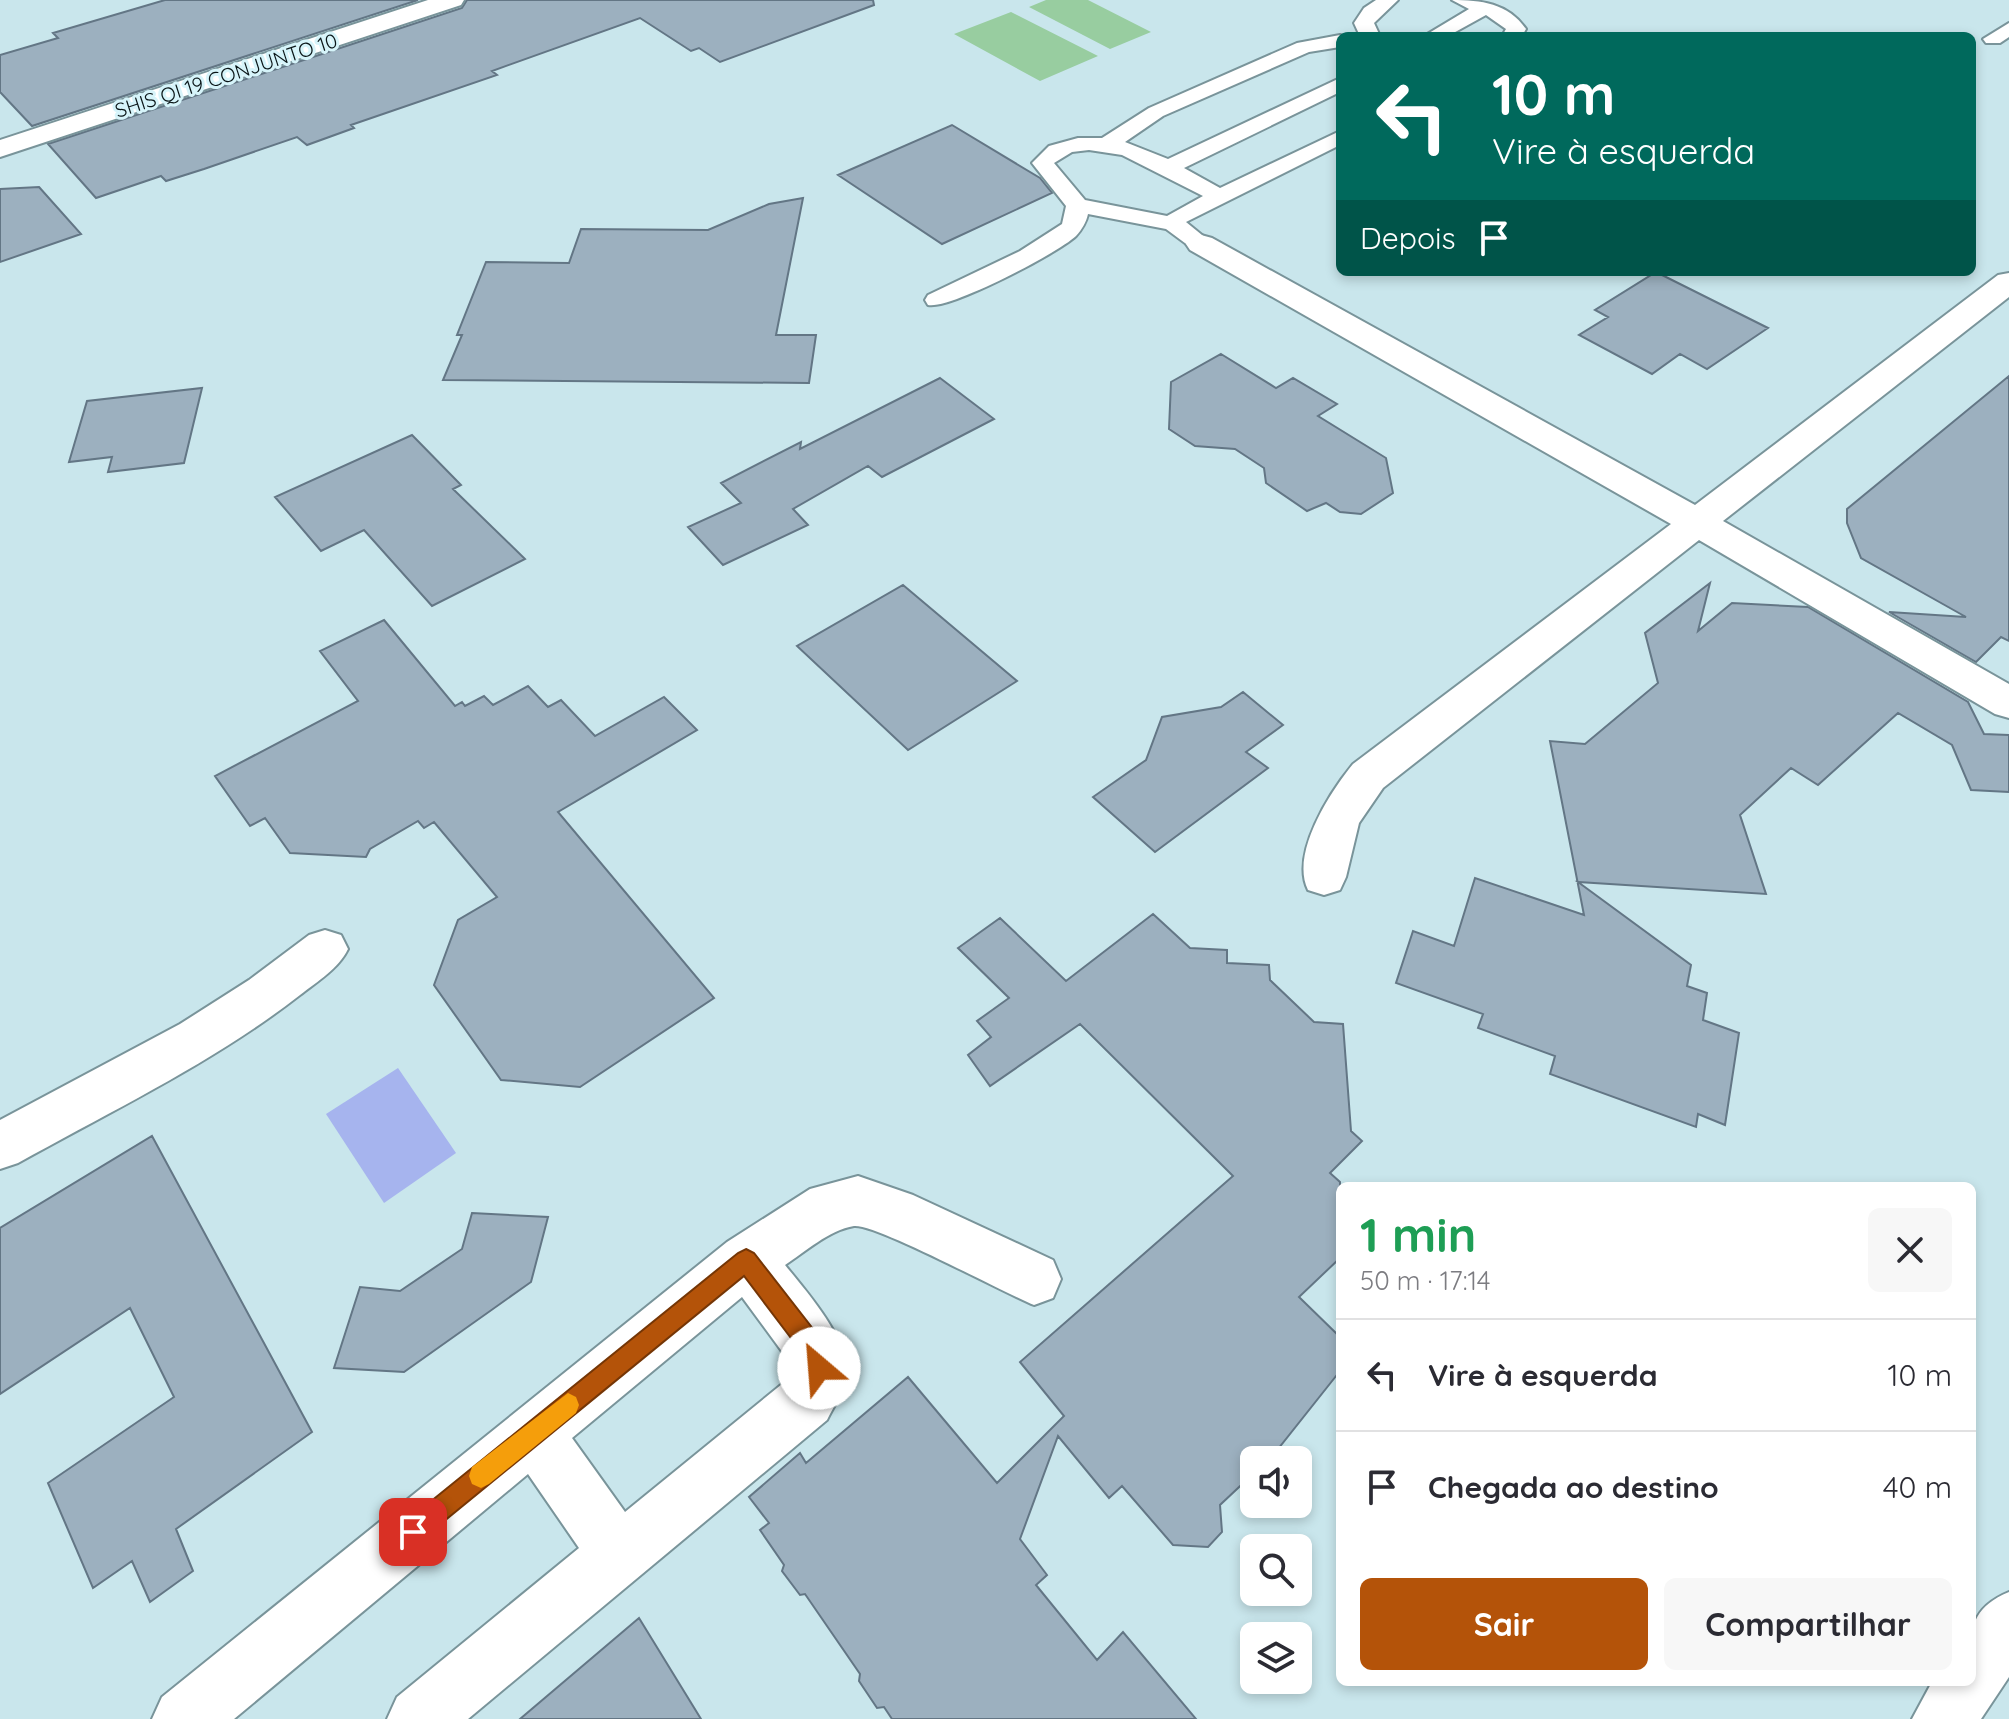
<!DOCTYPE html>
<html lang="pt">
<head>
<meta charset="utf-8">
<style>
  body { margin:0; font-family:Quicksand,sans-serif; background:#f7f7f7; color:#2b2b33; height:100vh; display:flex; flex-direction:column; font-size:30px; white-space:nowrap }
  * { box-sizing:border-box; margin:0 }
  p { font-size:26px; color:#7c7c81 }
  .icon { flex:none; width:44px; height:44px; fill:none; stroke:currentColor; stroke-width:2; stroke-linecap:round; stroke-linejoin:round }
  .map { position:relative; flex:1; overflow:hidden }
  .details { position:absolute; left:1336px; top:1182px; width:640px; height:504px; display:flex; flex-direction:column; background:#fff; border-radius:12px; box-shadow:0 4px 12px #0003 }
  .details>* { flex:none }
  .top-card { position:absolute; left:1336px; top:32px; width:640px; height:244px; border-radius:12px; box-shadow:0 4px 12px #0003; background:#00695c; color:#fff; overflow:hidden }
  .controls { position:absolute; left:1240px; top:1446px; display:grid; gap:16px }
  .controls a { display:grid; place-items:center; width:72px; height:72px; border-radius:12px; background:#fff; box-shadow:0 4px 12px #0003; font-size:40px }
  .pin { position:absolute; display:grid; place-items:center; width:68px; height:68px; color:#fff; margin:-34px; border-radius:16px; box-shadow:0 4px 12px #0006 }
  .me { position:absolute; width:88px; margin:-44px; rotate:333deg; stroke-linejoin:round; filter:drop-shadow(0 0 6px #0008) }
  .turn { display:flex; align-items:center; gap:28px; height:168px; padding:0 24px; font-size:36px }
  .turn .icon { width:104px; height:104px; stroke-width:2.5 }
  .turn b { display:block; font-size:56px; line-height:68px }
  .then { display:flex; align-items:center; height:76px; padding:0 24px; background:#0003; gap:16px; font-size:30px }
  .round { display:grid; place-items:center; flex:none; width:84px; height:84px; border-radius:12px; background:#f7f7f7 }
  .head { display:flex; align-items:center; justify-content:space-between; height:136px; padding:0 24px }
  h1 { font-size:48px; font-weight:800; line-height:60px; color:#1e9e55 }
  .primary-button { display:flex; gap:16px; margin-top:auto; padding:16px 24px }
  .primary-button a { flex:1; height:92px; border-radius:12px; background:#b45309; color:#fff; font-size:32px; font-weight:800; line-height:92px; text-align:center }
  .primary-button a+a { background:#f7f7f7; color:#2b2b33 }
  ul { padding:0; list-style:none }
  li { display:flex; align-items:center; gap:24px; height:112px; padding:0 24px; border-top:2px solid #e1e1e2 }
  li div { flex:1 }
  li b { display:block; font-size:30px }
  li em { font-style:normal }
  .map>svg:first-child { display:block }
  .green { fill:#98cda0 }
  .water { fill:#a6b4ee }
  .building { fill:#9cb0bf; stroke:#637685; stroke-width:2 }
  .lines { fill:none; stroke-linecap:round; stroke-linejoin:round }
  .lane-casing { stroke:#79949a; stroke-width:4 }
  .street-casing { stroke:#79949a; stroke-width:4 }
  .lane { fill:#fff; fill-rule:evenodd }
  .street { fill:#fff; fill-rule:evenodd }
  .route { fill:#b45309; stroke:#753606; stroke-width:2 }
  .slow { fill:#f59e0b }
  .labels { text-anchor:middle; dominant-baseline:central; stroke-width:6; stroke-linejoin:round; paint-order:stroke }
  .far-street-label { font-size:20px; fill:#091416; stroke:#d6f4fa }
</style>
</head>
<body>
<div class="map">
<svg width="2009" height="1719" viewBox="0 0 2009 1719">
  <rect width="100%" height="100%" fill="#c9e6ec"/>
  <path class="green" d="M1046 0H1088L1151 32 1110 49 1029 7Z
    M1011 12 1098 56 1040 81 954 34Z"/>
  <path class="water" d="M398 1068 456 1153 384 1203 326 1114Z"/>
  <path class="building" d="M165 0H418L32 126 0 92V55L58 38 53 33Z
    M467 0H873L874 5 720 62 699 48 691 51 640 18 492 71 497 75 351 125 354 128 307 145 297 137 204 169 166 181 161 176 96 198 48 144 462 8Z
    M952 125 1040 178 1052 193 942 244 838 175Z
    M39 187 81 234 0 262V189Z
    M803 198 776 335H816L809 383 443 380 462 335H457L486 262 569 263 581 229 708 230 769 204Z
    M1656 272 1768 328 1707 369 1680 354 1652 374 1579 335 1608 317 1595 310Z
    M1221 354 1276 388 1293 378 1337 404 1318 416 1386 458 1393 493 1361 514 1340 512 1326 503 1307 511 1266 483 1264 468 1235 449 1195 446 1169 429 1171 382Z
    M2009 376V641L2001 637 1976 662 1889 612 1966 617 1861 558 1847 523V509Z
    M940 378 994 419 882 477 868 466 793 509 808 525 723 565 688 527 741 503 721 483 801 442 800 449Z
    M202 388 184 463 108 472 112 457 69 462 87 401Z
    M412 435 461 485 453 489 525 559 432 606 364 530 321 551 275 497Z
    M1710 583 1698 631 1732 603 1808 607 1968 702 1984 734 2009 735V792L1971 790 1952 745 1898 713 1818 785 1791 768 1740 815 1766 894 1578 882 1691 965 1687 986 1707 993 1703 1020 1739 1033 1725 1125 1698 1114 1696 1127 1550 1074 1555 1056 1478 1028 1483 1014 1396 983 1413 931 1454 946 1475 878 1584 915 1550 741 1585 744 1658 683 1645 633Z
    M903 585 1017 681 908 750 797 646Z
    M384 620 455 706 462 702 465 706 484 696 493 705 528 686 548 707 561 700 595 736 664 697 697 730 558 812 714 998 580 1087 501 1080 434 985 458 920 497 897 434 822 424 828 418 821 370 849 366 857 290 853 265 818 250 826 215 776 358 701 320 651Z
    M1243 692 1283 725 1246 752 1268 768 1155 852 1093 797 1146 760 1162 717 1221 707Z
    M1153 914 1190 948 1227 950V963L1269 965 1270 980 1314 1022 1343 1024 1351 1131 1362 1141 1330 1173 1340 1182V1258L1299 1297 1340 1337V1371L1274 1454 1267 1460H1254V1473L1220 1505 1222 1532 1208 1547 1173 1545 1122 1486 1109 1498 1058 1436 1020 1539 1047 1575 1036 1585 1097 1660 1123 1632 1196 1719H892L884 1707 877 1708 859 1681 860 1674 805 1594 800 1595 782 1571 784 1565 760 1530 769 1523 749 1497 800 1453 806 1463 908 1377 997 1483 1064 1416 1020 1362 1233 1176 1080 1024 990 1086 968 1055 991 1037 977 1021 1009 998 958 948 1000 918 1066 981Z
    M152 1136 312 1432 176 1529 193 1571 150 1602 132 1561 93 1588 48 1483 174 1397 130 1308 0 1394V1228Z
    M472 1213 548 1217 531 1282 404 1372 334 1368 360 1287 400 1291 462 1249Z
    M639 1618 701 1719H520Z"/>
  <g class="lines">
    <defs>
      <path id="lane" d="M1376 0H1398L1374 23 1380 36H1360L1354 23 1364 8Z
        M1452 0C1481 0 1508 3 1526 29L1522 36H1502L1506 29 1486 15 1448 36H1424L1469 9Z
        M2009 23V37L2000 43H1986L1983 39Z
        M1340 35 1344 36H1340V47L1309 52 1163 116 1125 142 1168 159 1340 78V92L1184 168 1220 188 1340 131V145L1186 222 1213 244 1209 249H1193L1166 229 1088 214C1086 223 1082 229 1076 236 1058 253 949 310 928 305L925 300 928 295 1020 251 1062 224 1066 206 1032 163 1049 146 1078 138H1102L1149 108 1297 43ZM1089 150 1122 155 1203 196 1167 216 1085 200 1054 163 1072 152Z"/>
      <path id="street" d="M428 0H464L461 5 0 157V140Z
        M1201 235 1212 238 1695 505 1998 275 2009 273V297L1723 521 2009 684V718L1995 714 1699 540 1383 788 1359 823 1346 877 1340 890 1324 895 1308 890C1290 854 1330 792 1353 764L1671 524 1190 250 1186 244 1190 238Z
        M325 930 341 935 348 949C338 969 318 981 300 995 214 1062 113 1110 18 1163L0 1169V1120L180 1024 249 980 309 935Z
        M858 1176 913 1195 1053 1260 1061 1279 1053 1298 1034 1305C1002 1292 877 1224 854 1226 829 1230 805 1252 785 1265 806 1291 848 1338 846 1373 845 1389 834 1406 827 1420L468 1719H387L397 1697 579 1548 528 1474 234 1719H152L162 1697 727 1242 810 1189ZM742 1297 789 1361 787 1380 625 1512 572 1438Z
        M2009 1592V1677L1981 1719H1912L1932 1682H1972C1972 1639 1963 1611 2009 1592Z"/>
    </defs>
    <use href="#lane" class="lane-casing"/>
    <use href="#street" class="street-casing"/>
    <use href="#lane" class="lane"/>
    <use href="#street" class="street"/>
  </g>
  <path class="route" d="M746 1249 754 1253 817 1334 830 1368 827 1376 819 1379 811 1376 800 1350 744 1276 421 1540 413 1544 404 1540 401 1532 404 1523 738 1253Z"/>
  <path class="slow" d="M568 1393 576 1397 579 1405 576 1413 489 1484 481 1488 472 1484 469 1476 472 1467Z"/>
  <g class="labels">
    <g class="far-street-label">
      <text transform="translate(226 75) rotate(-18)">SHIS QI 19 CONJUNTO 10</text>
    </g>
  </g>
</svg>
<div class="controls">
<a><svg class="icon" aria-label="sound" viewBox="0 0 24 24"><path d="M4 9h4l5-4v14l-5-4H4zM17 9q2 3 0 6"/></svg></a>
<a><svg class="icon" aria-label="search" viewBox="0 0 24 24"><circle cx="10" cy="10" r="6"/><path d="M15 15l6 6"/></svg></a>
<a><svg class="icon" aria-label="layers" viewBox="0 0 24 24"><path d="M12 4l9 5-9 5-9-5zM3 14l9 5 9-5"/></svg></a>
</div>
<div class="pin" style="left:413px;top:1532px;background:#d93025"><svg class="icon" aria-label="arrive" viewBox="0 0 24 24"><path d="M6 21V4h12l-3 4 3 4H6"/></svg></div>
<svg class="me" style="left:819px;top:1368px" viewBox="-20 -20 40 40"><circle r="19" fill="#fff"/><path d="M0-13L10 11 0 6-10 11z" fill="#b45309"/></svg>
<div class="top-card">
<div class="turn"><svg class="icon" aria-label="left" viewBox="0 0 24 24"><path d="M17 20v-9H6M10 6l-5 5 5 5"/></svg><div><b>10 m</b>Vire à esquerda</div></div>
<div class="then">Depois<svg class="icon" aria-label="arrive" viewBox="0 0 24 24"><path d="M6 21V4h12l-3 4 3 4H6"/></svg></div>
</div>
<section class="details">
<div class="head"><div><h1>1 min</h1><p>50 m · 17:14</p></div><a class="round"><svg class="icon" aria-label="close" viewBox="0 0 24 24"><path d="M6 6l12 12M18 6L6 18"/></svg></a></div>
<ul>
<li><svg class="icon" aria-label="left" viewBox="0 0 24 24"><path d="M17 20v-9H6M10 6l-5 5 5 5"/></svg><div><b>Vire à esquerda</b></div><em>10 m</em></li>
<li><svg class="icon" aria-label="arrive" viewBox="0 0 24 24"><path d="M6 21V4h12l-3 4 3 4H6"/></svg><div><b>Chegada ao destino</b></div><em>40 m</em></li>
</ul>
<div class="primary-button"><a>Sair</a><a>Compartilhar</a></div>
</section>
</div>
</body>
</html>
